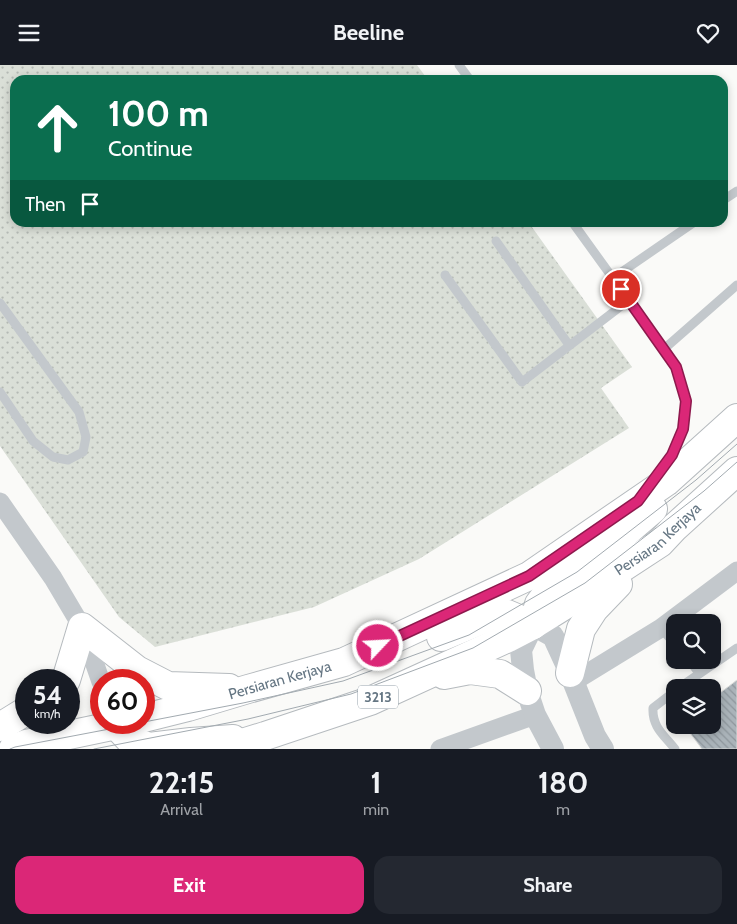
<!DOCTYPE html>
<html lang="en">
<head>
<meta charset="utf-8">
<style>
  body { margin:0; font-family:Cabin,sans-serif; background:#242831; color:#f1f3f6; height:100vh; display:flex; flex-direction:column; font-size:19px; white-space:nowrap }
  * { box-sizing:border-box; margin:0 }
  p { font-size:16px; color:#9ea1a6 }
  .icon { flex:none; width:28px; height:28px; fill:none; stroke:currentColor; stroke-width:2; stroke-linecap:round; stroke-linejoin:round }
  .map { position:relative; height:684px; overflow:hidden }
  .side { display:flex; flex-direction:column; background:#171b24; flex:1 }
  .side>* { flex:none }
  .banner { position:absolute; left:10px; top:10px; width:718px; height:152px; border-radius:15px; box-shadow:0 2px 8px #0003; background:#0b6e4f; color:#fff; overflow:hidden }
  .buttons { position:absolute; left:666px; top:549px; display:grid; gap:10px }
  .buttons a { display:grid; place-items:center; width:55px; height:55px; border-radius:10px; background:#171b24; box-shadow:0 2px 8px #0003; font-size:25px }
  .speed { position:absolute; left:15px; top:604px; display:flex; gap:10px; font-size:25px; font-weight:700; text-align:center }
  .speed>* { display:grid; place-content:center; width:65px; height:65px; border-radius:50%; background:#171b24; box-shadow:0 2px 8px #0003; line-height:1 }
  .speed small { font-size:12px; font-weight:400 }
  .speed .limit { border:8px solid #d22; background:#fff; color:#111 }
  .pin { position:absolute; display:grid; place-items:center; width:42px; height:42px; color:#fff; margin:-21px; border:2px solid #fff; border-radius:50%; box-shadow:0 1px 5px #0007 }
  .me { position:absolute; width:55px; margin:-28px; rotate:65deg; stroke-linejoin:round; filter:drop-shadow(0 0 4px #0008) }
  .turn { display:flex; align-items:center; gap:18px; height:105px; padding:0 15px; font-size:22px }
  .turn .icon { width:65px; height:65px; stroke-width:2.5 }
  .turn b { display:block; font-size:35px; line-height:42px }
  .then { display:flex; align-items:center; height:48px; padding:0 15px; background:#0003; gap:10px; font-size:19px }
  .eta { display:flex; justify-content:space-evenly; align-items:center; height:85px; text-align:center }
  .eta b { font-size:30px; font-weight:800; line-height:35px }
  .primary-button { display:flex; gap:10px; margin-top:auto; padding:10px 15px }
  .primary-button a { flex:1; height:58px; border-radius:15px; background:#db2777; color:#fff; font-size:20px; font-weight:800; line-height:58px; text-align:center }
  .primary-button a+a { background:#242831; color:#f1f3f6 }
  header { display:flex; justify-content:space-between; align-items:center; height:65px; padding:0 15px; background:#171b24; font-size:22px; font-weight:800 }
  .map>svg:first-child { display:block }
  .grass { fill:url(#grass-dots) }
  .building { fill:url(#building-back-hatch); stroke:#dcdcda }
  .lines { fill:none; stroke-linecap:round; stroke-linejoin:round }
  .primary-casing { stroke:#b5babe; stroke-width:30 }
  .service { stroke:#c3c8cc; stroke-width:9 }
  .minor { stroke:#c3c8cc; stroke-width:19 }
  .tertiary { stroke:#c3c8cc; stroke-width:22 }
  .primary { stroke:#fff; stroke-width:28 }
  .tram { stroke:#a2aab0; stroke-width:1 }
  .route-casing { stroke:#8e194d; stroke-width:12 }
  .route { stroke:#db2777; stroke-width:9 }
  .labels { text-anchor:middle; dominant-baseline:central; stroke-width:5; stroke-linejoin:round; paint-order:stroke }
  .shield { fill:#fff; stroke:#939fa8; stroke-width:1 }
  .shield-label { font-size:14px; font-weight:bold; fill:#657683 }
  .street-label { font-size:15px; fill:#657683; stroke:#fff }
</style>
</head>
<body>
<header><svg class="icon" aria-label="menu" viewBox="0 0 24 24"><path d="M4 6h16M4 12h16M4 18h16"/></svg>Beeline<svg class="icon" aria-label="heart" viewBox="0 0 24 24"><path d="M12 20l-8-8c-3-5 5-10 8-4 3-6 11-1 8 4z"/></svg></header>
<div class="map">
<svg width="737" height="684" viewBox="0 0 737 684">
  <defs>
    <pattern id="grass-dots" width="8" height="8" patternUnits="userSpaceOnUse" patternTransform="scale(1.25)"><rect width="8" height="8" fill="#dadfd7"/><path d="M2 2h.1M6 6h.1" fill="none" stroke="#b4b9b4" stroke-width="1.8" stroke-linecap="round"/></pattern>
    <pattern id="building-back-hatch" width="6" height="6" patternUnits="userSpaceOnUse" patternTransform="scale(1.25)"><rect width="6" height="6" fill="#aab3b9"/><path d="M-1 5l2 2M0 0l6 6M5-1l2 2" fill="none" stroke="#8e969c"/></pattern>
  </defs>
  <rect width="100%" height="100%" fill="#fafaf8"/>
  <path class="grass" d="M0 0H417L428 15H15V158H529L632 302 601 323 629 363 419 494 314 542 155 582 119 552 0 381Z"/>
  <path class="building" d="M737 615V684H702L684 660H712V634Z"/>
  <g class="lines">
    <defs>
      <g id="primary">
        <path d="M533 560 539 539 552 522 604 486 653 444"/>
        <path d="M441 572 491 551 507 549 533 560"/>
        <path d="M570 608 581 564 594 544 618 519"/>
        <path d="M444 610 470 605 500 609 527 626"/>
        <path d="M66 615 82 562 137 605 168 621 229 623"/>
        <path id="s1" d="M144 653 188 642 248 624 344 597 529 511 666 417 737 353"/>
        <path d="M116 660 130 675 149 682 191 677 233 674"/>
        <path d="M0 662 26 646"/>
        <path d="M13 684 26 679 126 658"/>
        <path id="s2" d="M214 684 239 679 265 671 370 636 508 573 533 560 573 535 660 478 675 462 737 406"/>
      </g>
    </defs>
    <use href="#primary" class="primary-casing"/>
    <path class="service" d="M459 0 470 15
      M722 136 737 126
      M573 158 664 284 676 302 686 336 683 364 672 390 659 408
      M496 176 569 280
      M445 210 522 317 629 235
      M613 213 693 158
      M0 238 79 347 86 372 83 387 68 395 53 392 33 376 0 327
      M664 284 737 220
      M661 563 675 579
      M689 595 699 608
      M680 622 737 583
      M675 626 653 643C652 662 664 670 675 684"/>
    <path class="minor" d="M0 437 53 513 82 562 101 617
      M573 617 661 563 737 506
      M440 684 535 650"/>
    <path class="tertiary" d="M553 684 535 650 527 626 523 605 521 585 533 560 553 571 570 608 595 671 603 684"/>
    <use href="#primary" class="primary"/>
    <path class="tram" d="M144 657 243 638 343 616 469 570 577 507 696 415 737 379
      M10 684 15 682 141 658
      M94 684 248 654 351 629 473 583 585 518 704 426 737 397"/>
  </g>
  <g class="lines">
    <defs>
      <path id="route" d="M378 581 529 511 638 436 672 390 683 364 686 336 676 302 621 224"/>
    </defs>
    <use href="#route" class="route-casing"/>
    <use href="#route" class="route"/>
  </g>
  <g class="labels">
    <rect class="shield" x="358" y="620.5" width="40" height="23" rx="4"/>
    <g class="shield-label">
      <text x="378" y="632">3213</text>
    </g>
    <g class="street-label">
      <text stroke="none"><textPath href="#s2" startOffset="495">Persiaran Kerjaya</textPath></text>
      <text stroke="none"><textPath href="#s1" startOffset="141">Persiaran Kerjaya</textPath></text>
    </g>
  </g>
</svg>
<div class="buttons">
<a><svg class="icon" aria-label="search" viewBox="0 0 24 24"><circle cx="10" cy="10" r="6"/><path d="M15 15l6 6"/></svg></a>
<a><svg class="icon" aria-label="layers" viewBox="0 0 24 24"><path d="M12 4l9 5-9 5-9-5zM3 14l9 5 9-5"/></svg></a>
</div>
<div class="speed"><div>54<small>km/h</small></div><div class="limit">60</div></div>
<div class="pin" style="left:621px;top:224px;background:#d93025"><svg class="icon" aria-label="arrive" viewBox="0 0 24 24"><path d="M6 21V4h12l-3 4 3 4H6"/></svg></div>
<svg class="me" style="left:378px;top:581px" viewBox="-20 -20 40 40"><circle r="17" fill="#db2777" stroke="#fff" stroke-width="3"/><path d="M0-11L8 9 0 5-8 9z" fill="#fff"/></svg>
<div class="banner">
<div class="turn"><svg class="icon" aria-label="ahead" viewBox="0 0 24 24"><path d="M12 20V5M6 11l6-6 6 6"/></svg><div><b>100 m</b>Continue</div></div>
<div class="then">Then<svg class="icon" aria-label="arrive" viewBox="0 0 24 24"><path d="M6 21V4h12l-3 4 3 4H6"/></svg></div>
</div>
</div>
<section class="side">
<div class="eta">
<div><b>22:15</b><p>Arrival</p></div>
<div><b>1</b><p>min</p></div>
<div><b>180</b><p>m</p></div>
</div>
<div class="primary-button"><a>Exit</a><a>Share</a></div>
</section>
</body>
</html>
